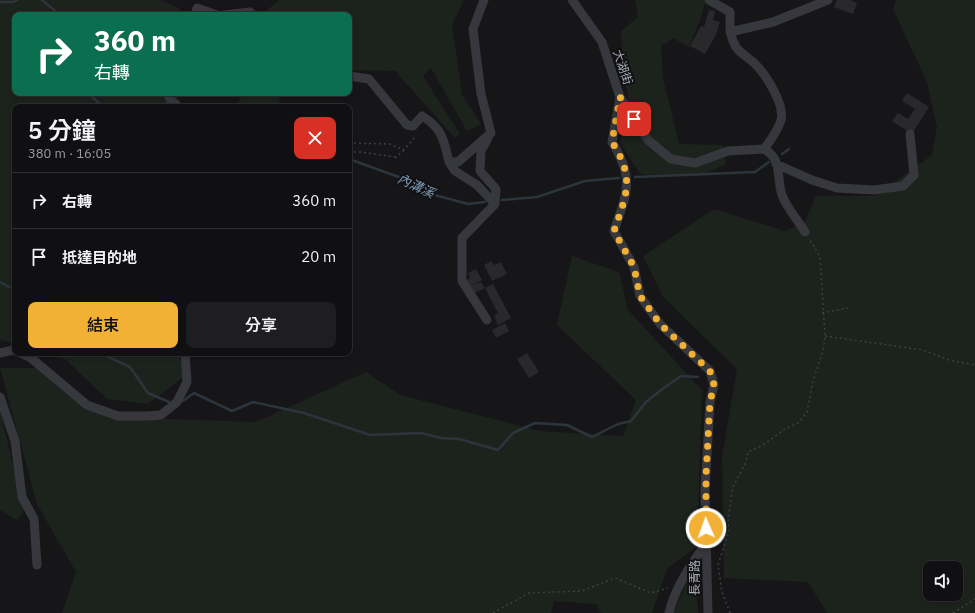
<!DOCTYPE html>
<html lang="zh-TW">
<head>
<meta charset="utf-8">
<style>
  body { margin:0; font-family:"IBM Plex Sans","Noto Sans TC",sans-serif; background:#1e1e20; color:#f1f3f6; height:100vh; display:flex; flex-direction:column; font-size:15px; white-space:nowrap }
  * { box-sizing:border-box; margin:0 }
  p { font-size:13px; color:#9c9d9f }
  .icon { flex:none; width:22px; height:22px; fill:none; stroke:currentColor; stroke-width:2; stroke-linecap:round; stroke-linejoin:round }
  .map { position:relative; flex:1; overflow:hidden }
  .sheet { position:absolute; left:12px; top:104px; width:340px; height:252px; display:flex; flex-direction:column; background:#101012; border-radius:8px; box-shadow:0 2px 6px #0003,0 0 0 1px #303032 }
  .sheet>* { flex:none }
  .guide { position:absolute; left:12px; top:12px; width:340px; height:84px; border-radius:8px; box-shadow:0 2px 6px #0003,0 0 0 1px #303032; background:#0b6e4f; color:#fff; overflow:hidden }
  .controls { position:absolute; left:923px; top:561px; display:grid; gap:8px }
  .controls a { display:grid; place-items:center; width:40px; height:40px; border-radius:8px; background:#101012; box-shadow:0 2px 6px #0003,0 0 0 1px #303032; font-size:20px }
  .pin { position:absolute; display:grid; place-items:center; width:34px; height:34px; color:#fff; margin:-17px; border-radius:8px; box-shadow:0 2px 6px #0006 }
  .me { position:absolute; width:44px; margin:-22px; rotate:358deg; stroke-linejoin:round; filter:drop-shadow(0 0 3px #0008) }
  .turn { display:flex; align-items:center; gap:14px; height:84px; padding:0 16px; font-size:18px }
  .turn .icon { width:52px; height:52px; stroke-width:2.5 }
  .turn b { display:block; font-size:28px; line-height:34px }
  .round { display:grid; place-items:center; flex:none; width:42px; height:42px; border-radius:8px; background:#1e1e20 }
  .head { display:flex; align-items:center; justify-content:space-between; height:68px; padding:0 16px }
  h1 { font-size:24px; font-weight:600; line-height:30px }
  .button { display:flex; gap:8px; margin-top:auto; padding:8px 16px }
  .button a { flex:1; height:46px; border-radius:8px; background:#f2b134; color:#111; font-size:16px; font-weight:600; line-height:46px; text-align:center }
  .button a+a { background:#1e1e20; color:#f1f3f6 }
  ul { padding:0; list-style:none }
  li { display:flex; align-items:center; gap:12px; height:56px; padding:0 16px; border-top:1px solid #303032 }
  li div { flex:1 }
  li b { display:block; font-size:15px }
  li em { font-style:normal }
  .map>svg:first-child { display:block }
  .green { fill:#1c231d; fill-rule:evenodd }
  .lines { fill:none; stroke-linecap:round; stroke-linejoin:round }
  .stream { stroke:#2c353c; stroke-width:2.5 }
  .building { fill:#29292c }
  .path { stroke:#3d3f44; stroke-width:1.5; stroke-dasharray:2 3; stroke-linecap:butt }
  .minor { stroke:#37383d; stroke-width:9 }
  .route { stroke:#f2b134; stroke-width:7; stroke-dasharray:0 12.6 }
  .labels { text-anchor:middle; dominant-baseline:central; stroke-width:4; stroke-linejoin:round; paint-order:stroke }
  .street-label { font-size:12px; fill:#a8adb8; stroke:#111113 }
  .water-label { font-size:13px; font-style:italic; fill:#7f9bb3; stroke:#111113 }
</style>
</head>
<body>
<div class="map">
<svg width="975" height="613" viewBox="0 0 975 613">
  <rect width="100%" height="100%" fill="#161618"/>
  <path class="green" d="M0 0H160L179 8 181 15H15V93H175L184 107H15V344L0 340Z
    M279 0H464L452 25 462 95 481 124 467 131 431 68 423 76 460 134 455 138 395 71 349 70V15H265V12Z
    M635 0H706L700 20 689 47 673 38 661 46 663 78 679 144 723 145 726 164 700 176 640 174 620 143 630 107 623 69 621 31 638 17Z
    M896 0H975V613H827L808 582 724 578 722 457 737 369 663 297 643 256 714 209 785 231 805 221 816 196H876L932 155 937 127 927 82 893 9ZM930 568H956V594H930Z
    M245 93H278L281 107H234Z
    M572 256 619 272 628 310 702 390 697 546 667 569 652 613H601L596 604 554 601 551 613H62L76 572 37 504 0 368H36L108 417 256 422 366 372 400 395 540 431 623 436 636 400 557 325Z
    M44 353H178L186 375 148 404 107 399 65 359Z
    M0 410 24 512 17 520 0 510Z
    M695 572 698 613H674L687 580Z"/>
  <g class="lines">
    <path class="stream" d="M42 0 60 15
      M0 2H14L17 0
      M88 93 103 107
      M782 154 789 149
      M349 159 407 180 427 193 468 204 485 202
      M635 177 755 172 769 162
      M502 200 537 197 585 181 619 178
      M0 282 15 290
      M100 353 130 367 148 393 169 402
      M183 401 194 393 232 411 253 402 304 413 370 435 421 433 441 438 459 439 498 450 513 433 535 423 567 425 592 437 618 424 631 421 646 402 665 387 681 376 698 377"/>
  </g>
  <path class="building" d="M837 0H850L857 3 853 14 834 7Z
    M709 10 715 11 713 20 720 22 716 35 705 54 690 46 701 26 704 27Z
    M907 93 929 107 912 134 892 121 898 113 908 119 915 109 902 101Z
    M491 261 494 265 501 262 507 274 492 281 484 265Z
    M476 269 482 280 473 285 481 282 485 288 471 295 464 282 470 278 468 273Z
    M493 284 511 318 498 325 494 316 498 313 485 288Z
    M505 323 509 331 496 338 492 330Z
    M527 353 539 372 529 378 517 359Z"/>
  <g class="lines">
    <path class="path" d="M349 143 390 144 404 150 414 138V135
      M349 152H361L395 157
      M395 158 404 150
      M822 313 848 308
      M825 336 923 350 949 360 975 365
      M493 613 529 593 582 591 615 578 651 593 668 588
      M730 613 722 592 718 565 729 531 728 518 733 487 745 464 748 452 763 445 785 429 798 423 807 412 813 381 823 351 825 336 820 257 810 240
      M953 613 975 599"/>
    <path class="minor" d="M572 0 602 42 620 97 612 142C635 179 627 193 614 231L634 267 640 296 660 324 710 371 714 385 710 402 705 490 708 613
      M709 0 730 12C730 24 729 36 736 47 740 53 749 58 754 63 765 73 785 104 781 120 778 130 771 140 764 149 783 160 776 176 782 195 786 207 798 220 805 232
      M195 15 197 8 217 15
      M224 15 250 12 253 15
      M730 32 773 22 828 0
      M349 76 369 79 407 125 413 126 422 116C442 128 444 140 449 162H458L491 133 481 94 473 29 484 0
      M167 93 170 99 178 107
      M620 97 648 140 671 159 695 163 728 151 764 149
      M449 162 455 171 477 185 495 204
      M776 164 812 180 837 188 874 190 903 186 914 175 910 134
      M487 320 462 281V238L495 204 496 189 480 171 481 151 488 138
      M0 353 13 350 15 351
      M20 353 31 358 87 405 118 416H147L161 415 177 402 187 382 185 353
      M0 397 15 441 22 497 34 519 37 565
      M669 613C675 587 691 565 706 543"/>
  </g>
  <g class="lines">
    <path class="route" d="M634 119 620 97 612 142C635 178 627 193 614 231L634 267 640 296 660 324 710 371 714 385 710 402 706 476V528"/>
  </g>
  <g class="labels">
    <g class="street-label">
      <text transform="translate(623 67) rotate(71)">大湖街</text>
      <text transform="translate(694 578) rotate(-90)">長青路</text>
    </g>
    <g class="water-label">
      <text transform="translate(416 186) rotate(25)">內溝溪</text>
    </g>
  </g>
</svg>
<div class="controls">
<a><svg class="icon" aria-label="sound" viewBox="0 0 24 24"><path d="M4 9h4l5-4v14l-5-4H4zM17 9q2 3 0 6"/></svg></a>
</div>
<div class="pin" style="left:634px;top:119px;background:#d93025"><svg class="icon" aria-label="arrive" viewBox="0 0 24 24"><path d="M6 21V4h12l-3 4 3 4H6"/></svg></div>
<svg class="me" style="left:706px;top:528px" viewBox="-20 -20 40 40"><circle r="17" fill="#f2b134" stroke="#fff" stroke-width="3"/><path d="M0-11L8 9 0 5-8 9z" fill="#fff"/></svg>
<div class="guide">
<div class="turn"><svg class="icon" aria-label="right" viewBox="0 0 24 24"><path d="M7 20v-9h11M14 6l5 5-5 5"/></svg><div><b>360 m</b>右轉</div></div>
</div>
<section class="sheet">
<div class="head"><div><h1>5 分鐘</h1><p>380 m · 16:05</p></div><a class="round" style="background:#d93025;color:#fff"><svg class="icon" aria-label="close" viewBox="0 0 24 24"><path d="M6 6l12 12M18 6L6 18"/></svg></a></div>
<ul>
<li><svg class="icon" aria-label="right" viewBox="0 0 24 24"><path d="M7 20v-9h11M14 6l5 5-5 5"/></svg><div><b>右轉</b></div><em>360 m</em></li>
<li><svg class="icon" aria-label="arrive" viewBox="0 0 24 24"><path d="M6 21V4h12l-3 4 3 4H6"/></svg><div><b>抵達目的地</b></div><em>20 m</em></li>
</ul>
<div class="button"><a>結束</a><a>分享</a></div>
</section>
</div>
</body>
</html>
